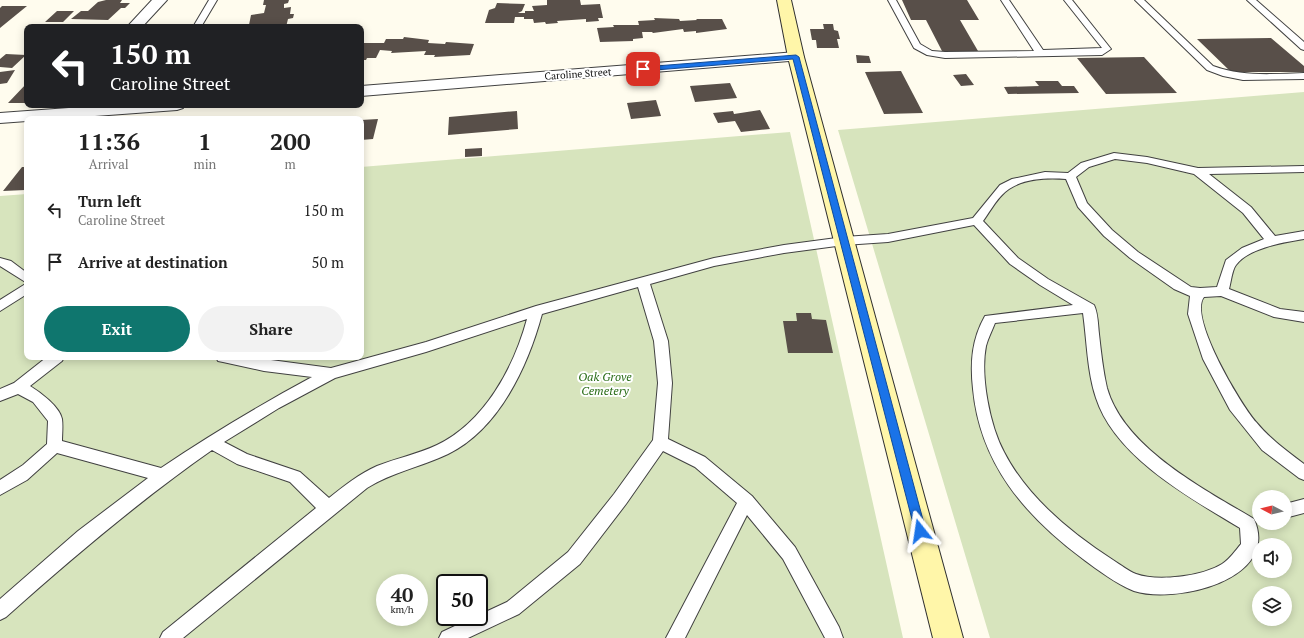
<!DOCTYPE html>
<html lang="en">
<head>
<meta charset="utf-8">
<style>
  body { margin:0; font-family:"PT Serif",serif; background:#f2f2f2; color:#222; height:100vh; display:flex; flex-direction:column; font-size:15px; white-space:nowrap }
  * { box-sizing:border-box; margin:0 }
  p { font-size:13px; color:#767676 }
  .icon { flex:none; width:22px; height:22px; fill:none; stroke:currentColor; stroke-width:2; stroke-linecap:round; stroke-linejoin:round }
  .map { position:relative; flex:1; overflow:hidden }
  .sheet { position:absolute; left:24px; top:116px; width:340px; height:244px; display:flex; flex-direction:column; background:#fff; border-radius:8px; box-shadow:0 2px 10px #0003 }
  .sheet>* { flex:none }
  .banner { position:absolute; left:24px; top:24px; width:340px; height:84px; border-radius:8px; box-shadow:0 2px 10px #0003; background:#202124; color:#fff; overflow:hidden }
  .needle { width:26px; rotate:277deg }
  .buttons { position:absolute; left:1252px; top:490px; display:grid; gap:8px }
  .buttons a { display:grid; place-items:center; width:40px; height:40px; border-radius:50%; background:#fff; box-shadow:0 2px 10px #0003; font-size:20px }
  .speed { position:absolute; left:376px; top:574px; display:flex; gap:8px; font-size:20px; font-weight:700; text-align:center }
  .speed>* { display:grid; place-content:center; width:52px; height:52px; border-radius:50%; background:#fff; box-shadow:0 2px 10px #0003; line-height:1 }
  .speed small { font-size:10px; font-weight:400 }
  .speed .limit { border:2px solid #111; border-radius:6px; background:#fff; color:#111 }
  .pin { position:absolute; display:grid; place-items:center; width:34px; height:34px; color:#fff; margin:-17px; border-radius:8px; box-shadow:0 2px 6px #0006 }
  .me { position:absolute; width:44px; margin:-22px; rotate:345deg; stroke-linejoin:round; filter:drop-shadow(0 0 3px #0008) }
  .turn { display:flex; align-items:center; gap:14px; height:84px; padding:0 20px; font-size:18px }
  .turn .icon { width:52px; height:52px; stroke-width:2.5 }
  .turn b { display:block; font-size:28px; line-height:34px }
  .eta { display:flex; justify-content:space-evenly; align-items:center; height:68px; text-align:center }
  .eta b { font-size:24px; font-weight:800; line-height:28px }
  .cta { display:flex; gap:8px; margin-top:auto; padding:8px 20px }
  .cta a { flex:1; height:46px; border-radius:24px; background:#0f766e; color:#fff; font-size:16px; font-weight:800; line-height:46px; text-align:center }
  .cta a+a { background:#f2f2f2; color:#222 }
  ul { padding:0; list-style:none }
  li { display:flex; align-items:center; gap:12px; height:52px; padding:0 20px }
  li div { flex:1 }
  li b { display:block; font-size:15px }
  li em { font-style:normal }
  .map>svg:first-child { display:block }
  .cemetery { fill:#d7e4bd; fill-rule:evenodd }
  .building { fill:#584f49 }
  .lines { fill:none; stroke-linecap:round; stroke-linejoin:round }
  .lane-casing { stroke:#414141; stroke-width:2 }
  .street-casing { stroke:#414141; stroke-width:2 }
  .secondary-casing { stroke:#303030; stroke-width:2 }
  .lane { fill:#fff; fill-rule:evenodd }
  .street { fill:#fff; fill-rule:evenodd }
  .secondary { fill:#fff6a9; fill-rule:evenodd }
  .route { fill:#1a73e8; stroke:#114b97 }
  .labels { text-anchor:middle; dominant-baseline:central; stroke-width:4; stroke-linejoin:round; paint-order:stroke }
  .far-street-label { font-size:10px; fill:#0e0e0e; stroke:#fff }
  .park-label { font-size:12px; font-style:italic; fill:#296c17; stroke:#fff }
</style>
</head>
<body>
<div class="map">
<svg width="1304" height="638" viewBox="0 0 1304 638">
  <rect width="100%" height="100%" fill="#fffcee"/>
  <path class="cemetery" d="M1304 92V638H990L838 130ZM1259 497H1285V523H1259ZM1259 545H1285V571H1259ZM1259 593H1285V619H1259Z
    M790 132 903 638H0V196L27 194V357H361V167ZM385 583H419V617H385ZM445 583H479V617H445Z"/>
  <path class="building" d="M106 0H122L120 3H130L125 8H121L108 20 71 19 81 11H88L98 2Z
    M264 0H289L288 3 284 4V8L291 7 290 14H294L293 18 288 19 286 27H259L260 24 249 25 251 15 264 13 266 5H263Z
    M547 0H580L581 5 600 4 603 18H598L599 21 586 22V19L557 21 558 23 546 24 545 22 534 23 533 19H524V17H515L514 23H485L489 10 495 8 497 3 525 4 522 11 518 13H525V11H534L532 6 547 5Z
    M902 0H967L979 20H960L978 51H942L926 20H911Z
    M2 6H27L0 28V8Z
    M57 11H74L63 22H45Z
    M654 18 679 19 680 21 697 20 696 19H722L727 29 696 33V31L684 32 683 29 653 33 652 32H642L643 38 633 39V41L600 42 597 28 614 27 613 25H639L638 21 655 20Z
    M823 24H833L834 30 838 31 840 39H837L839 48H817L816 40H812L810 29H824Z
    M404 37 429 40 428 43 445 44 446 42 474 44 470 55 434 57 435 55H424L426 51 391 53 392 51 380 50 376 58H367L366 60H361V43H384L386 39H403Z
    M1271 38 1304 66V72H1231L1197 39Z
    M6 54 26 55 12 68 0 67V59Z
    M856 55 869 56 871 63H857Z
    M1144 57 1177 93 1106 94 1077 58Z
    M15 70 7 83 0 84V72Z
    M901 71 923 113 884 114 865 72Z
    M966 74 974 85 961 86 953 75Z
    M1035 81H1058L1062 86H1074L1079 93 1008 94 1004 87 1039 86Z
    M27 83V103H8Z
    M730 83 737 98 695 102 690 86Z
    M656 100 661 116 631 119 627 103Z
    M760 110 770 129 741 132 735 121 718 123 713 113 733 111 734 114Z
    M517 111 518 129 448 135 449 117Z
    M378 119 373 139 361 140V120Z
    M482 148V156L465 157V149Z
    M22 167H27V187L25 190 3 191Z
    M796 313H811L812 319 826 320 833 353H788L783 321H797Z"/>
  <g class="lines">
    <defs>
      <path id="lane" d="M209 0H217L201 27H193Z
        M888 0H896L920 44 932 51 945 52 1034 51 1001 0H1009L1043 50 1102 48 1064 0H1072L1111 49 1102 55 945 58 927 55 914 48Z
        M1135 0H1144L1213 66C1243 77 1273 74 1304 73V79L1243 80 1223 76 1207 70Z
        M1247 0H1256L1304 42V50L1301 49Z
        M1114 153 1147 157 1198 168 1304 166V172L1209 174 1251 207 1275 236 1304 231V239C1285 242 1248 248 1236 265 1232 270 1231 282 1229 289L1280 309 1304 312V322L1274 317 1221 296 1204 297C1188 317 1241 405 1256 422 1270 439 1287 451 1304 464V480L1299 478 1262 450 1230 410 1203 359 1188 314 1190 296 1174 289 1130 258 1104 236 1078 207 1066 179C1047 178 1025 178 1009 189 998 196 991 210 983 221L1018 258 1048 279 1094 305C1098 313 1098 325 1099 334 1101 352 1103 371 1107 388 1124 448 1204 489 1254 519 1281 580 1175 604 1134 591 1116 584 1098 570 1083 559 1024 515 980 463 973 389 970 362 972 339 985 316L1073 305 1040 285 1010 264 974 225 888 242 844 245 784 253 714 266 650 284 668 341 672 383 668 439 705 457 752 496 795 547 839 627 843 638H825L783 559 747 515 685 638H666L737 503 695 467 663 451 626 504 580 564 519 614 468 638H439L442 632 474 617H479V615L507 602 568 552 614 494 653 440 658 383 654 341 638 287 542 314C528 366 499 429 448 454 421 467 392 472 367 488L183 638H160L163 632 316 508 290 482 237 464 212 450C139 501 72 558 6 617L0 620V599L78 531 148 478 57 453 27 480 0 495V480L23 465 47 444 48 421 33 402 18 394 0 401V389L14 383 47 357H64L62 361 30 386C40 392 60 407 62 419 63 426 62 435 62 441L161 468C210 435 260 405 312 377L264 371 223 362 218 361 216 357H248L331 368 426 342 536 306 714 258 784 245 844 237 888 234 973 218 1000 185 1012 179 1045 172 1068 173 1081 163ZM1115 159 1147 163 1194 174 1243 213 1264 239 1242 248 1226 260 1217 287 1200 288 1191 287 1138 252 1112 230 1087 203 1076 177 1089 167ZM1083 313C1087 341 1087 371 1096 398 1115 457 1190 498 1240 528L1241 544C1235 551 1230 559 1222 564 1203 576 1158 582 1136 574 1128 571 1121 565 1113 560 1071 533 1027 497 1004 452 990 426 980 376 986 346 988 338 992 331 995 323ZM527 319C514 367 485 422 437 445 418 454 397 458 377 466 359 474 344 486 329 498L300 472 247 454 224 442 279 408 335 378 426 352Z
        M0 258 11 261 27 273V283L0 266Z
        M27 283V294L0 311V300Z
        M1304 499V513L1285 518V504Z"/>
      <path id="street" d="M152 0H167L142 27H127Z
        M796 52 801 54 804 57 801 60 361 96V86Z
        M110 105H185L183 108 177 110 54 119H27V121L0 123V113Z"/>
      <path id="secondary" d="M777 0H791L804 57 963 638H933L788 57Z"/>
    </defs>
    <use href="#lane" class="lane-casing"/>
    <use href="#street" class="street-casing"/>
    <use href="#secondary" class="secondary-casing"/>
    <use href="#lane" class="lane"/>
    <use href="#street" class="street"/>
    <use href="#secondary" class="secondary"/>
  </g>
  <path class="route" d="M796 55 799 57 926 531 924 535 920 537 916 535 915 531 793 59 643 71 639 69 643 67Z"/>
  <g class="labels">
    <g class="far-street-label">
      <text transform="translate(578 74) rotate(-4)">Caroline Street</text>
    </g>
    <g class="park-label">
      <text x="605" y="376">Oak Grove<tspan x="605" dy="14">Cemetery</tspan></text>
    </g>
  </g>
</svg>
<div class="buttons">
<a><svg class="needle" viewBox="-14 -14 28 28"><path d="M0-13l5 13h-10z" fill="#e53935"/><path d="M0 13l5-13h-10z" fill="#767676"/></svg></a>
<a><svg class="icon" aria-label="sound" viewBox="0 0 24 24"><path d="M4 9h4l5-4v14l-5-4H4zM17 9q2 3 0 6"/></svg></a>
<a><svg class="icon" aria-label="layers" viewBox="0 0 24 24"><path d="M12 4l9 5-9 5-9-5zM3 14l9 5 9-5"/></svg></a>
</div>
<div class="speed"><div>40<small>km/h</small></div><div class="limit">50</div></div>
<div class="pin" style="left:643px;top:69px;background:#d93025"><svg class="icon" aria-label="arrive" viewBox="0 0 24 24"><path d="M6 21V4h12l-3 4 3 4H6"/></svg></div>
<svg class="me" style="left:920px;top:531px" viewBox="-20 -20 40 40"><path d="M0-17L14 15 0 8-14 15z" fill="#1a73e8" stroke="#fff" stroke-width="4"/></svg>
<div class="banner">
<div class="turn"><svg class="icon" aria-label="left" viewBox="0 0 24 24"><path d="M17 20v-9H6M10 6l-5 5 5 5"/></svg><div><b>150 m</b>Caroline Street</div></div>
</div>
<section class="sheet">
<div class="eta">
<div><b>11:36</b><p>Arrival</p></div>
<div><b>1</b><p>min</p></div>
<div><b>200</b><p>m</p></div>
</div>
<ul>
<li><svg class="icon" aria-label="left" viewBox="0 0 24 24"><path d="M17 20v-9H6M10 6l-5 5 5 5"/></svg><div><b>Turn left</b><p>Caroline Street</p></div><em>150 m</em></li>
<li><svg class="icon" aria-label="arrive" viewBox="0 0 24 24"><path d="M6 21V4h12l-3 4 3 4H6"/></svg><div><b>Arrive at destination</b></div><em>50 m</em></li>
</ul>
<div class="cta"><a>Exit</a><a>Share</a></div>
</section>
</div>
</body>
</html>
